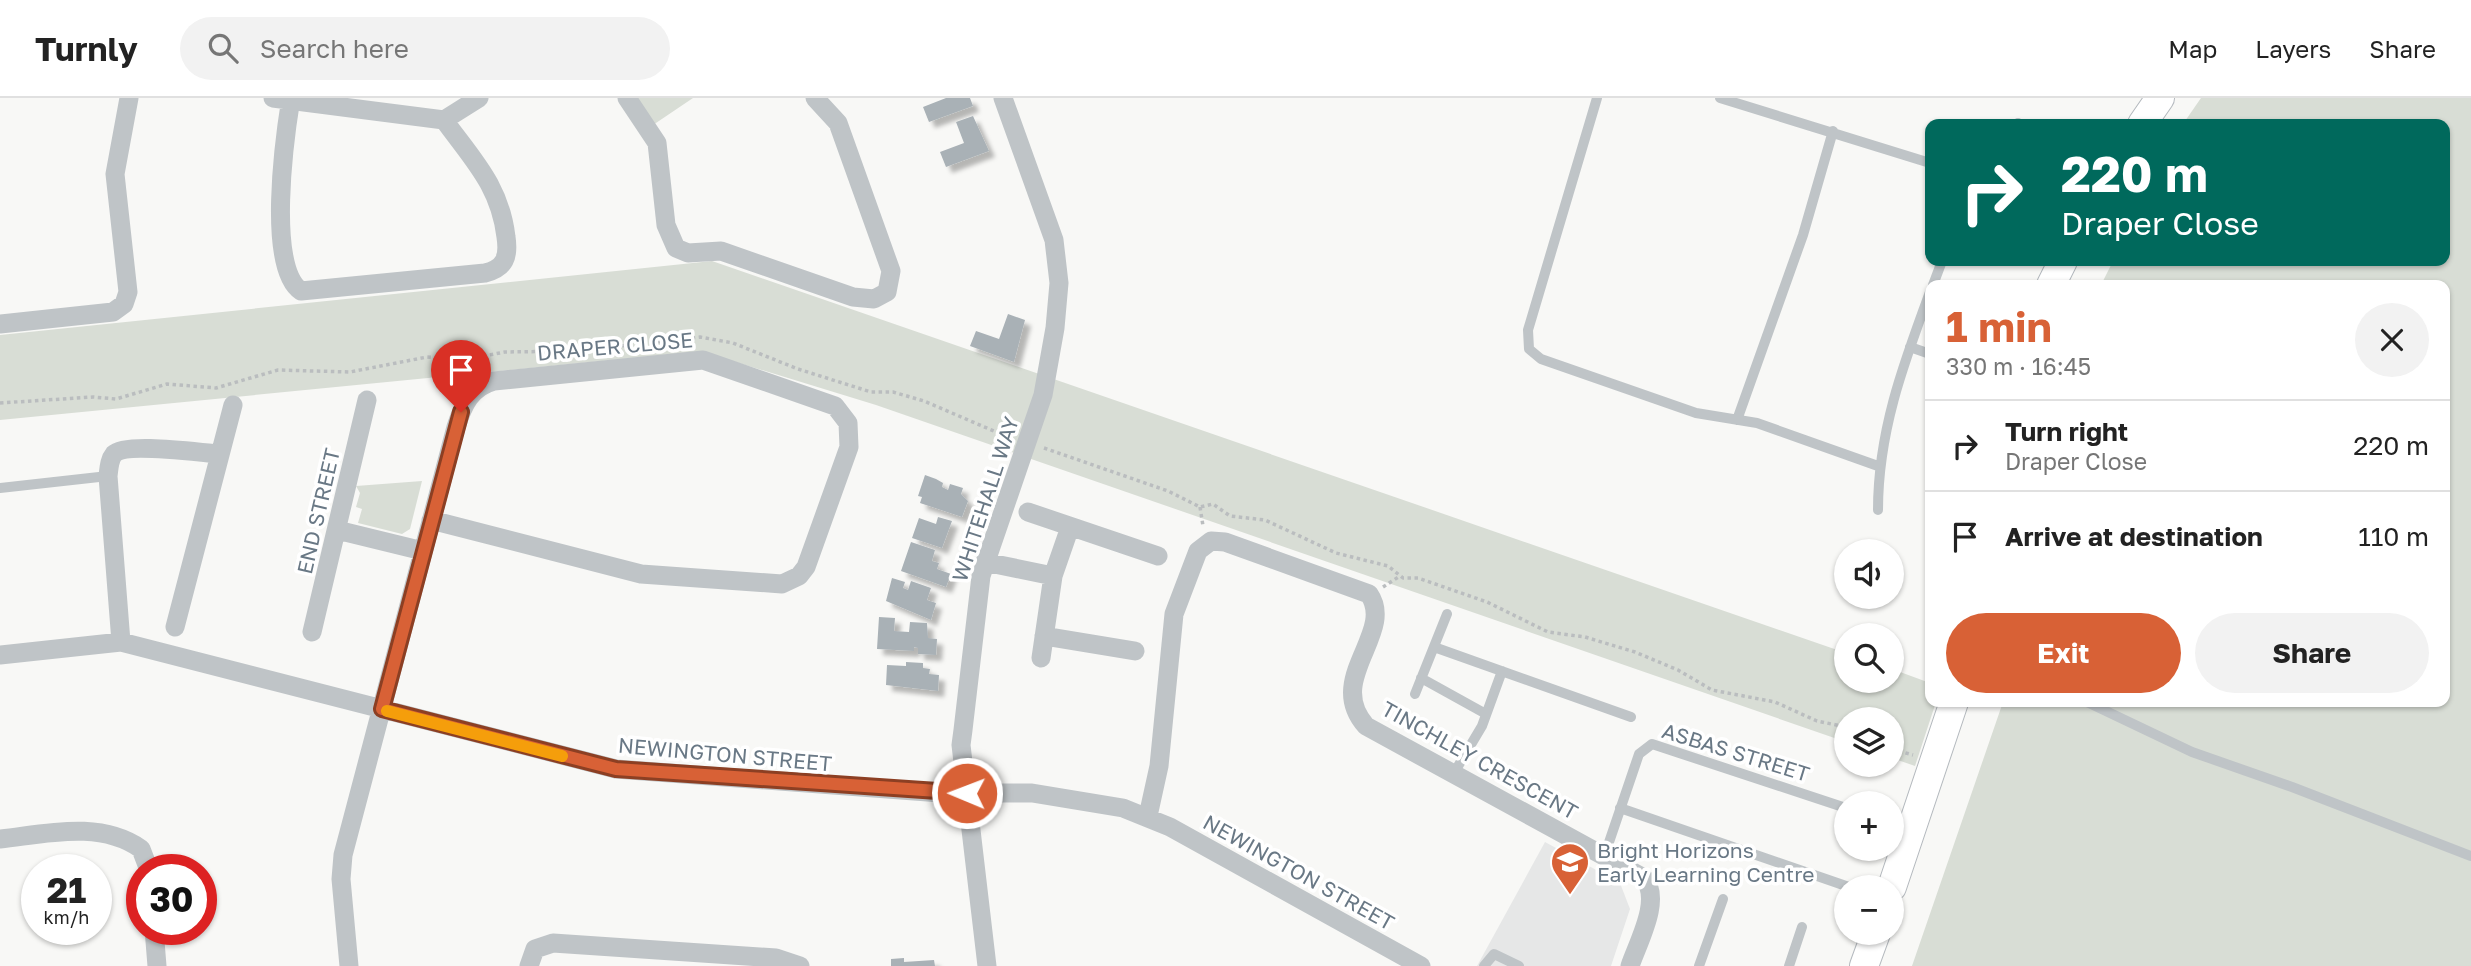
<!DOCTYPE html>
<html lang="en">
<head>
<meta charset="utf-8">
<style>
  body { margin:0; font-family:"Golos Text",sans-serif; background:#f2f2f2; color:#222; height:100vh; display:flex; flex-direction:column; font-size:26px; white-space:nowrap }
  * { box-sizing:border-box; margin:0 }
  p { font-size:23px; color:#767676 }
  .icon { flex:none; width:38px; height:38px; fill:none; stroke:currentColor; stroke-width:2; stroke-linecap:round; stroke-linejoin:round }
  .map { position:relative; flex:1; overflow:hidden }
  .panel { position:absolute; left:1925px; top:182px; width:525px; height:427px; display:flex; flex-direction:column; background:#fff; border-radius:14px; box-shadow:0 2px 5px #0004 }
  .panel>* { flex:none }
  .hud { position:absolute; left:1925px; top:21px; width:525px; height:147px; border-radius:14px; box-shadow:0 2px 5px #0004; background:#00695c; color:#fff; overflow:hidden }
  .controls { position:absolute; left:1834px; top:441px; display:grid; gap:14px }
  .controls a { display:grid; place-items:center; width:70px; height:70px; border-radius:50%; background:#fff; box-shadow:0 2px 5px #0004; font-size:35px }
  .speed { position:absolute; left:21px; top:756px; display:flex; gap:14px; font-size:35px; font-weight:700; text-align:center }
  .speed>* { display:grid; place-content:center; width:91px; height:91px; border-radius:50%; background:#fff; box-shadow:0 2px 5px #0004; line-height:1 }
  .speed small { font-size:18px; font-weight:400 }
  .speed .limit { border:10px solid #d22; background:#fff; color:#111 }
  .pin { position:absolute; display:grid; place-items:center; width:60px; height:60px; color:#fff; margin:-72px -30px; border-radius:50% 50% 50% 0; rotate:-45deg; box-shadow:0 0 7px #0007 }
  .pin .icon { rotate:45deg }
  .me { position:absolute; width:77px; margin:-38px; rotate:271deg; stroke-linejoin:round; filter:drop-shadow(0 0 5px #0008) }
  .turn { display:flex; align-items:center; gap:24px; height:147px; padding:0 21px; font-size:32px }
  .turn .icon { width:91px; height:91px; stroke-width:2.5 }
  .turn b { display:block; font-size:49px; line-height:60px }
  .round { display:grid; place-items:center; flex:none; width:74px; height:74px; border-radius:37px; background:#f2f2f2 }
  .head { display:flex; align-items:center; justify-content:space-between; height:119px; padding:0 21px }
  h1 { font-size:42px; font-weight:700; line-height:52px; color:#d86136 }
  .button { display:flex; gap:14px; margin-top:auto; padding:14px 21px }
  .button a { flex:1; height:80px; border-radius:42px; background:#d86136; color:#fff; font-size:28px; font-weight:700; line-height:80px; text-align:center }
  .button a+a { background:#f2f2f2; color:#222 }
  ul { padding:0; list-style:none }
  li { display:flex; align-items:center; gap:21px; height:91px; padding:0 21px; border-top:2px solid #e0e0e0 }
  li div { flex:1 }
  li b { display:block; font-size:26px }
  li em { font-style:normal }
  header { display:flex; align-items:center; gap:42px; box-sizing:border-box; height:98px; padding:0 35px; background:#fff; border-bottom:2px solid #e0e0e0 }
  header strong { font-size:33px }
  nav { display:flex; gap:38px; margin-inline-start:auto; font-size:24px }
  .search { width:490px; height:63px; background:#f2f2f2; display:flex; align-items:center; gap:18px; box-sizing:border-box; padding:0 24px; border-radius:38px; color:#767676; font-size:26px }
  .map>svg:first-child { display:block }
  .built { fill:#e6e7e7 }
  .green { fill:#d8ddd5 }
  .building { fill:#a9b1b6; filter:url(#shadow) }
  .lines { fill:none; stroke-linecap:round; stroke-linejoin:round }
  .secondary-casing { stroke:#b4b9be; stroke-width:30 }
  .path { stroke:#babdbf; stroke-width:3.5; stroke-dasharray:3.5 3.5; stroke-linecap:butt }
  .lane { stroke:#bfc4c7; stroke-width:10 }
  .street { stroke:#bfc4c7; stroke-width:19 }
  .secondary { stroke:#fff; stroke-width:28 }
  .route-casing { stroke:#8c3f23; stroke-width:18 }
  .route { stroke:#d86136; stroke-width:12 }
  .slow { stroke:#f59e0b; stroke-width:12 }
  .labels { text-anchor:middle; dominant-baseline:central; stroke-width:7; stroke-linejoin:round; paint-order:stroke }
  .street-label { font-size:21px; fill:#697885; stroke:#fff }
  .poi-label { font-size:21px; fill:#697885; stroke:#fff; text-anchor:start }
</style>
</head>
<body>
<header>
<strong>Turnly</strong>
<div class="search"><svg class="icon" aria-label="search" viewBox="0 0 24 24"><circle cx="10" cy="10" r="6"/><path d="M15 15l6 6"/></svg>Search here</div>
<nav><a>Map</a><a>Layers</a><a>Share</a></nav>
</header>
<div class="map">
<svg width="2471" height="868" viewBox="0 0 2471 868">
  <defs>
    <filter id="shadow"><feDropShadow dx="6" dy="6" stdDeviation="2" flood-color="#0004"/></filter>
  </defs>
  <rect width="100%" height="100%" fill="#f8f8f6"/>
  <path class="built" d="M1545 744 1620 785 1630 811 1611 868H1477Z"/>
  <path class="green" d="M635 0H693L653 27Z
    M2201 0H2471V868H1912L2003 604H2445V187H2101L2113 163H2445V26H2183Z
    M712 163 1846 555V583H1892V571L1930 585V604H1936L1915 668 1892 660V621H1846V644L876 307 716 258 684 255 0 322V237Z
    M422 383 410 431 402 436 358 425 362 411 356 409 360 395 356 388Z"/>
  <path class="building" d="M946 0H970L973 8 929 24 923 9Z
    M973 18 989 53 946 69 940 54 964 45 956 24Z
    M1008 216 1025 222 1014 264 970 248 976 233 999 241Z
    M925 377 936 381 943 385 942 389 948 392 950 386 963 390 961 396 968 403 962 419 920 405 922 399 918 398Z
    M938 419 952 423 942 450 912 440 919 420 936 426Z
    M911 444 935 452 932 463 939 465 937 471 951 476 946 489 901 473Z
    M892 480 905 484 903 490 908 492 911 483 931 490 927 502 936 505 931 522 886 503Z
    M879 519 895 520 894 533 909 534 910 524 927 525 928 540 937 541 936 557 918 556V550L914 549V553L877 551Z
    M906 564 923 565V570L930 571 929 576 939 577 938 593 886 587 887 567 906 568Z
    M904 860V864L934 862 935 868H891V861Z"/>
  <g class="lines">
    <defs>
      <path id="secondary" d="M2142 26 2160 0
        M2051 187 2063 163
        M1892 789 1954 604
        M1864 868 1876 835"/>
    </defs>
    <use href="#secondary" class="secondary-casing"/>
    <path class="path" d="M463 262 466 280
      M0 305 93 299 116 301 167 286 216 290 278 272 350 274 427 259 463 262 505 254 576 253 700 239 733 245 798 271 871 294H893L924 303 1010 340
      M1044 350 1168 393 1200 409 1213 406 1230 418 1265 422 1336 455 1388 468 1403 480H1418L1487 504 1548 534 1585 539 1635 554 1678 572 1712 592 1775 604 1817 623 1846 629
      M1200 409 1203 428
      M1383 489 1400 478
      M1892 651 1913 657"/>
    <path class="lane" d="M1597 0 1528 232 1529 251 1541 261 1696 315 1757 325 1878 368
      M1720 0 1930 65
      M2018 26V25
      M1933 187 1942 163
      M1910 249 1930 256
      M1737 322 1803 137 1833 33
      M0 390 108 378
      M1878 412C1878 334 1903 267 1930 194
      M1434 549 1631 619
      M1421 580 1486 616
      M1415 596 1447 516
      M2087 604 2192 654 2292 689 2471 758
      M1454 675 1482 628 1502 573
      M1620 710 1849 789
      M1605 756 1639 656 1652 646 1846 710
      M1484 868 1494 856 1519 868
      M1699 868 1723 801
      M1789 868 1802 829"/>
    <path class="street" d="M273 0 444 22
      M291 0C285 37 266 170 301 193L485 175C505 170 509 159 506 139 500 88 473 62 444 22
      M627 0 657 45 666 127 676 150 688 155 721 153 853 199 874 201 887 194 891 173 838 25 815 0
      M444 22 479 0
      M0 226 113 214 124 206 128 194 115 76 129 0
      M1028 414 1158 458
      M337 432 423 453
      M985 464 1053 478
      M175 529 233 307
      M312 534 367 302
      M1044 538 1135 553
      M121 544 108 378C109 371 109 362 114 356 126 344 201 355 220 356
      M0 557 121 544 616 671 941 695H1032L1123 710 1170 729 1421 868
      M1041 560 1053 478 1070 429
      M1148 718 1159 668 1174 516 1198 453 1211 443 1225 444 1369 496C1396 535 1324 581 1366 628L1644 780C1662 802 1638 844 1630 868
      M0 741C46 736 100 722 141 751L149 772
      M154 831 157 868
      M349 868 341 781 343 757 456 329C463 307 471 289 494 283L703 262 835 308 848 325 849 349 806 469 799 478 782 486 641 476 431 422
      M529 868 535 851 553 845 776 860 800 868
      M987 868 961 647 963 632 981 478 1043 297 1055 230 1059 185 1054 142 1003 0"/>
    <use href="#secondary" class="secondary"/>
  </g>
  <g class="lines">
    <defs>
      <path id="route" d="M461 314 382 611 616 671 967 695"/>
    </defs>
    <use href="#route" class="route-casing"/>
    <use href="#route" class="route"/>
    <path class="slow" d="M387 613 562 658"/>
  </g>
  <defs>
    <symbol id="school-pin" viewBox="-11 -11 22 30"><path d="M0 17L-7.5 6A9.5 9.5 0 1 1 7.5 6Z" fill="#d86136" stroke="#fff"/><path d="M0-5L7-2L0 1L-7-2ZM-4 1L0 2.5L4 1V4Q0 6-4 4Z" fill="#fff"/></symbol>
  </defs>
  <g fill-rule="evenodd">
    <use href="#school-pin" x="1548" y="742" width="44" height="60"/>
  </g>
  <g class="labels">
    <g class="street-label">
      <text transform="translate(615 248) rotate(-5)">DRAPER CLOSE</text>
      <text transform="translate(985 401) rotate(-72)">WHITEHALL WAY</text>
      <text transform="translate(318 413) rotate(-77)">END STREET</text>
      <text transform="translate(1736 654) rotate(17)">ASBAS STREET</text>
      <text transform="translate(725 656) rotate(5)">NEWINGTON STREET</text>
      <text transform="translate(1480 662) rotate(29)">TINCHLEY CRESCENT</text>
      <text transform="translate(1299 774) rotate(29)">NEWINGTON STREET</text>
    </g>
    <g class="poi-label">
      <text x="1597" y="752">Bright Horizons<tspan x="1597" dy="24">Early Learning Centre</tspan></text>
    </g>
  </g>
</svg>
<div class="controls">
<a><svg class="icon" aria-label="sound" viewBox="0 0 24 24"><path d="M4 9h4l5-4v14l-5-4H4zM17 9q2 3 0 6"/></svg></a>
<a><svg class="icon" aria-label="search" viewBox="0 0 24 24"><circle cx="10" cy="10" r="6"/><path d="M15 15l6 6"/></svg></a>
<a><svg class="icon" aria-label="layers" viewBox="0 0 24 24"><path d="M12 4l9 5-9 5-9-5zM3 14l9 5 9-5"/></svg></a>
<a>+</a>
<a>−</a>
</div>
<div class="speed"><div>21<small>km/h</small></div><div class="limit">30</div></div>
<div class="pin" style="left:461px;top:314px;background:#d93025"><svg class="icon" aria-label="arrive" viewBox="0 0 24 24"><path d="M6 21V4h12l-3 4 3 4H6"/></svg></div>
<svg class="me" style="left:967px;top:695px" viewBox="-20 -20 40 40"><circle r="17" fill="#d86136" stroke="#fff" stroke-width="3"/><path d="M0-11L8 9 0 5-8 9z" fill="#fff"/></svg>
<div class="hud">
<div class="turn"><svg class="icon" aria-label="right" viewBox="0 0 24 24"><path d="M7 20v-9h11M14 6l5 5-5 5"/></svg><div><b>220 m</b>Draper Close</div></div>
</div>
<section class="panel">
<div class="head"><div><h1>1 min</h1><p>330 m · 16:45</p></div><a class="round"><svg class="icon" aria-label="close" viewBox="0 0 24 24"><path d="M6 6l12 12M18 6L6 18"/></svg></a></div>
<ul>
<li><svg class="icon" aria-label="right" viewBox="0 0 24 24"><path d="M7 20v-9h11M14 6l5 5-5 5"/></svg><div><b>Turn right</b><p>Draper Close</p></div><em>220 m</em></li>
<li><svg class="icon" aria-label="arrive" viewBox="0 0 24 24"><path d="M6 21V4h12l-3 4 3 4H6"/></svg><div><b>Arrive at destination</b></div><em>110 m</em></li>
</ul>
<div class="button"><a>Exit</a><a>Share</a></div>
</section>
</div>
</body>
</html>
